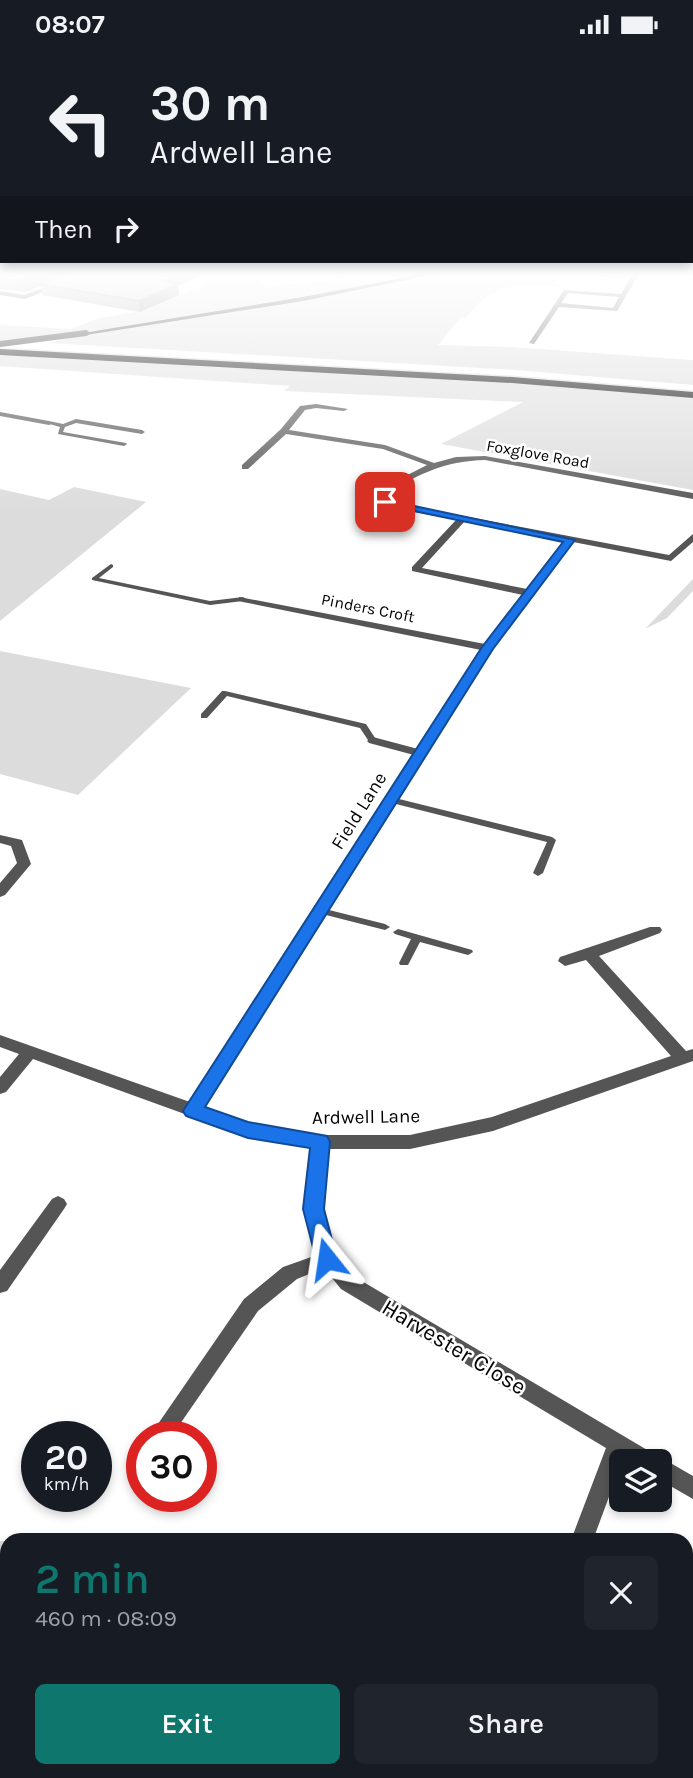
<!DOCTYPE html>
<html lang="en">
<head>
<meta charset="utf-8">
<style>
  body { margin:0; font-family:Karla,sans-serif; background:#20242c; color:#f1f3f6; height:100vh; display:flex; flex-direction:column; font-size:26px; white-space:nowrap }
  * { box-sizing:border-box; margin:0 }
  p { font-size:23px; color:#9ea1a6 }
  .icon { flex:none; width:38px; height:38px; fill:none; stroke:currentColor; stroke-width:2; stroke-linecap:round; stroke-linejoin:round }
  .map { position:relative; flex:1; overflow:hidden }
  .side { position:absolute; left:0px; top:1484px; width:693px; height:245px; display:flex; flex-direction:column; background:#171b24; border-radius:21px 21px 0 0; box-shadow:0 4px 10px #0003 }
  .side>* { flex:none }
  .hud { position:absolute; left:0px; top:0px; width:693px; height:214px; box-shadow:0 4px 10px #0003; background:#171b24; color:#f1f3f6; overflow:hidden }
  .controls { position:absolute; left:609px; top:1400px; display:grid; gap:14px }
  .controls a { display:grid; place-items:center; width:63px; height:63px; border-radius:10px; background:#171b24; box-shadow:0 4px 10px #0003; font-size:35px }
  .speed { position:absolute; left:21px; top:1372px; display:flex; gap:14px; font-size:35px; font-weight:700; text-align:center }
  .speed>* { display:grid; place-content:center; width:91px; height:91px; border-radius:50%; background:#171b24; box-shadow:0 4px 10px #0003; line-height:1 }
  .speed small { font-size:18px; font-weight:400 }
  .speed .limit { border:10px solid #d22; background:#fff; color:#111 }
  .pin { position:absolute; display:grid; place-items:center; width:60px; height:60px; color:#fff; margin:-30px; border-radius:14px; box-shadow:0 4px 10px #0006 }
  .me { position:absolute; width:77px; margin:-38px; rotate:345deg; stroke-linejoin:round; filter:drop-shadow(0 0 5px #0008) }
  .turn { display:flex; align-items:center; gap:24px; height:147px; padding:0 35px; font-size:32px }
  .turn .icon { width:91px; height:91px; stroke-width:2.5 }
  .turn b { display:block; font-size:49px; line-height:60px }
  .then { display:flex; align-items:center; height:66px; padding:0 35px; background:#0003; gap:14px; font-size:26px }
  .round { display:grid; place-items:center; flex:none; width:74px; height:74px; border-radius:10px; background:#20242c }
  .headline { display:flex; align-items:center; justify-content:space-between; height:119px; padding:0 35px }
  h1 { font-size:42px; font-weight:600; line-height:52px; color:#0f766e }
  .button { display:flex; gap:14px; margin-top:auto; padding:14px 35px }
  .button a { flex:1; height:80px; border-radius:10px; background:#0f766e; color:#fff; font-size:28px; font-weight:600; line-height:80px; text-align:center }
  .button a+a { background:#20242c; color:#f1f3f6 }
  .status { display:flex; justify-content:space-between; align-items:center; height:49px; padding:0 35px; background:#171b24; direction:ltr }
  .status svg { height:19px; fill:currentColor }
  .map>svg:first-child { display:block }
  .green { fill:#dcdcdc }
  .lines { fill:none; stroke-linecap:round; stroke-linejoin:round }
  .highway-casing { stroke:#dbdbdb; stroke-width:3 }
  .lane { fill:#555; fill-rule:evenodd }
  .street { fill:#555; fill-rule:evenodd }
  .secondary { fill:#222; fill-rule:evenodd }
  .highway { fill:#000; fill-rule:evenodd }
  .secondary-bridge { stroke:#222; stroke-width:6 }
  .wall { fill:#a9a9a9 }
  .shaded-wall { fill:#898989 }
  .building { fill:#c4c4c4; stroke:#898989; stroke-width:2 }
  .route { fill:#1a73e8; stroke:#114b97; stroke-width:2 }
  .labels { text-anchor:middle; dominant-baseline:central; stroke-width:5; stroke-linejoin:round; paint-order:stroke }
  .far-street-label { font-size:16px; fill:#000; stroke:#fff }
  .street-label { font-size:19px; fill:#000; stroke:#fff }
  .near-street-label { font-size:23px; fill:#000; stroke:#fff }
</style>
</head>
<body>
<div class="status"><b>08:07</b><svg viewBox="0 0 49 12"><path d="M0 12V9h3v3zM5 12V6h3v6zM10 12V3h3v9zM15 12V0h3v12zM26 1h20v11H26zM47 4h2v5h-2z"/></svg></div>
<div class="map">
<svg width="693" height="1729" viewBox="0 0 693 1729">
  <rect width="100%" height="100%" fill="#fff"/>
  <path class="green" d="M217 223H248L256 226 254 227 265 237 330 232 347 223H633L629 230 561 225 554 235 561 236 559 238C518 235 494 231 466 269L461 268 438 296 510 298 693 311V336L516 321 49 294 98 281 0 293V276L71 280 96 270 146 261 206 234Z
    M0 303 512 331 693 346V441L441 395 523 353 284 342 290 337 0 317Z
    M74 438 146 453 0 572V440L49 451Z
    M693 530V542L667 569 645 580Z
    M0 602 191 639 78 746 0 725Z
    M0 1492H7V1722H148L150 1729H0Z"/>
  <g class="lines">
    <defs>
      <path id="highway" d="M0 300 512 328 693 343V349L512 334 0 306Z"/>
    </defs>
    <use href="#highway" class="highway-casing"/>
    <path class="lane" d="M76 370 142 381 145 383 142 385 76 374 65 378 63 383 126 394 127 395 124 397 58 385 60 378 46 374 49 372 63 375Z
      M111 515 113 516V518L99 529 210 552 243 548 246 550 243 552 210 556 92 531V529Z
      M222 642H225L366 675 377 692 373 694H370L360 679 227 647 207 669H201V665Z
      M391 748 552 788 556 791 543 824 538 827 533 824 547 793 388 753 387 751 388 749Z
      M321 859 385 875 390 878 385 881 318 864 316 862Z
      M398 880 472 901 473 903 468 906 420 893 408 916H400L399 914 411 890 395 885 393 883Z"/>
    <path class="street" d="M85 223H93L25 250 0 246V242L24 246Z
      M634 223H640L617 262 559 258 534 295 529 294 564 241 621 245ZM568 244 619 248 613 259 561 254Z
      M316 355 348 360 344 362 316 359 305 361 289 381 385 396 434 414 456 408 485 407 693 444V450L485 411C445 412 422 424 388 443L386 446 395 454 669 506 693 485V493L671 512 573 493 493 600 204 1058 249 1074 320 1086H410L492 1068 671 1007 586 911 565 917 558 912 560 908 650 878H660L662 881 660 884 599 907 686 1002 693 1000V1012L493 1082 410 1100H328L322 1160 335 1206 355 1228 654 1405 657 1410 660 1408 693 1427V1450L660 1431V1412H628L623 1410 593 1491H571L606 1399 341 1240 324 1219 297 1230 258 1262 171 1388H149L244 1250 283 1218 317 1206 304 1160 311 1098 248 1088 33 1010 6 1043 0 1045V1028L19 1005 0 998V986L190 1053 414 706 369 694 367 692 373 688 418 700 481 601 243 553 239 552V548L485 595 523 546 412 522V518L456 471 389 458 377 447 382 439 427 416 383 400 286 385 248 420H242V416L281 380 300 357ZM465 472 565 492 527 540 422 519Z
      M0 363 49 372 53 374 49 376 0 367Z
      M0 786 22 791 31 815 5 846 0 848V834L17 814 11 797 0 794Z
      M58 1147 64 1150 67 1155 64 1160 7 1242 0 1244V1221L52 1150Z
      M480 1722H506L503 1729H477Z"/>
    <path class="secondary" d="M433 223H445L303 252 86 286 83 284 303 248Z"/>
    <use href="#highway" class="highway"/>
    <path class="secondary-bridge" d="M0 295 86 284"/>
  </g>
  <path class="wall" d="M0 223 178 237 179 246 140 263 42 246 41 237 25 243 0 240Z"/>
  <path class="shaded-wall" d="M47 223H78L40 235 41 237 25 243 23 232Z
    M184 223H209L178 237 179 246 140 263 139 252 163 232Z"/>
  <path class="building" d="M0 223H47L23 232 0 229Z
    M70 223H184L163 232 178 235 139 252 40 235Z"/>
  <linearGradient id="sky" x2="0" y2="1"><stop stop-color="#8cadcc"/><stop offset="0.48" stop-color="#fff"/><stop offset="1" stop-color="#fff" stop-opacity="0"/></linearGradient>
  <rect width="693" height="465" fill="url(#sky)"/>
  <path class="route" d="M381 450 575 491 493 600 205 1058 248 1073 327 1087 330 1093 324 1160 337 1210 334 1216 327 1219 319 1216 316 1210 303 1160 310 1099 248 1089 186 1067 183 1062 482 598 563 493 385 456 381 455Z"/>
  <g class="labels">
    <g class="far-street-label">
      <text transform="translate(538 405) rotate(10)">Foxglove Road</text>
      <text transform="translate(368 559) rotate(11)">Pinders Croft</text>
    </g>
    <g class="street-label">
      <text transform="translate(359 762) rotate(-58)">Field Lane</text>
      <text transform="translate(366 1068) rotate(-1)">Ardwell Lane</text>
    </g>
    <g class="near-street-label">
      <text transform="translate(454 1298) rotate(31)">Harvester Close</text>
    </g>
  </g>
</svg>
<div class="controls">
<a><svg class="icon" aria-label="layers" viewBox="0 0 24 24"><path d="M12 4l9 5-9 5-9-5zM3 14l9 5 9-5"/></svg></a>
</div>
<div class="speed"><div>20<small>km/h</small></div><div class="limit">30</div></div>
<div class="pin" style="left:385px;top:453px;background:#d93025"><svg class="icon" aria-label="arrive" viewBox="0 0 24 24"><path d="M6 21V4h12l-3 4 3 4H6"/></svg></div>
<svg class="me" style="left:327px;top:1210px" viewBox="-20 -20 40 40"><path d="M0-17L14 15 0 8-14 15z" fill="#1a73e8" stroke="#fff" stroke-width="4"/></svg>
<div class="hud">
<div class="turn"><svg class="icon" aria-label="left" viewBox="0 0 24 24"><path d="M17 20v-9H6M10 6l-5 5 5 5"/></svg><div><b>30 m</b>Ardwell Lane</div></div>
<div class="then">Then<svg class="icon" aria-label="right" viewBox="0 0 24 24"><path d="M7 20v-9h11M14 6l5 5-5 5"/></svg></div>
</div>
<section class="side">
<div class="headline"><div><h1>2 min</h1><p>460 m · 08:09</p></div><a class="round"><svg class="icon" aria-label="close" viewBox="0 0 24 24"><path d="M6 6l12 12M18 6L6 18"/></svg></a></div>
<div class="button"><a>Exit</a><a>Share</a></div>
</section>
</div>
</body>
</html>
